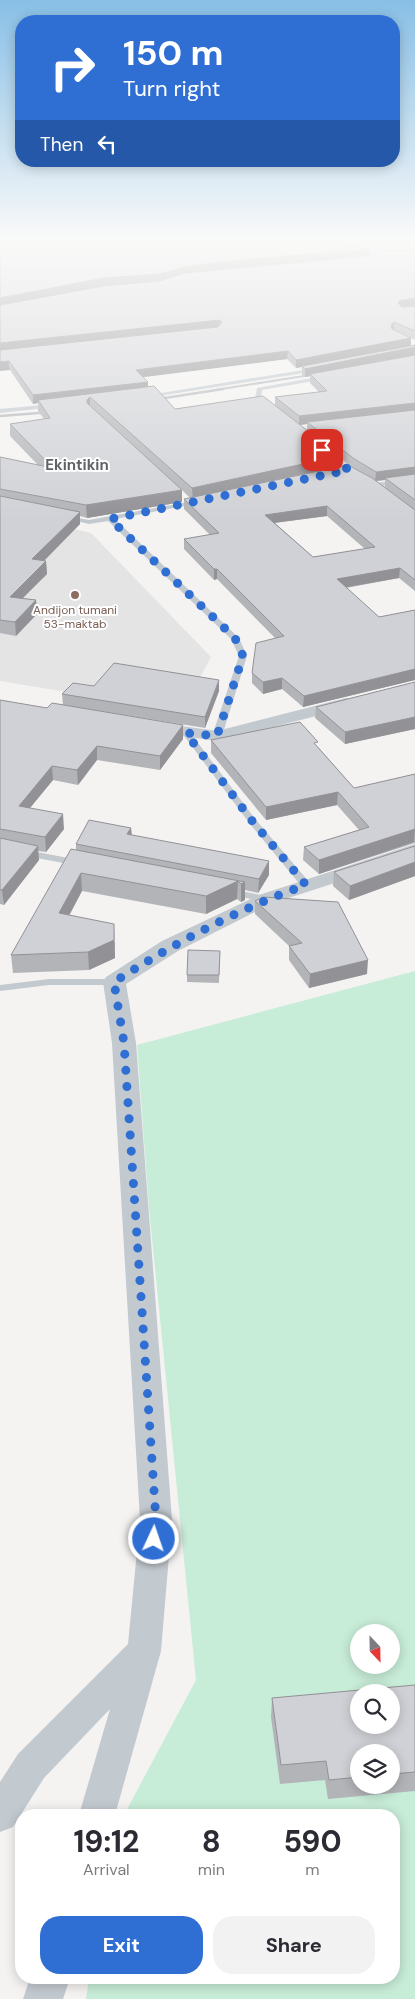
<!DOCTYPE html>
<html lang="en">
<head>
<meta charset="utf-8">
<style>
  body { margin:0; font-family:"DM Sans",sans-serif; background:#f2f2f3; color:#2b2b33; height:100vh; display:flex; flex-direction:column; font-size:19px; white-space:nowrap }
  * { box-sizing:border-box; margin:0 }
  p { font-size:16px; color:#7c7c81 }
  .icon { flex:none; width:28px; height:28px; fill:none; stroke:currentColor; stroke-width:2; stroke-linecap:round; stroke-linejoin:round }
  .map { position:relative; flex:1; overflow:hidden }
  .drawer { position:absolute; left:15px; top:1809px; width:385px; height:175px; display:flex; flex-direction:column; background:#fff; border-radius:20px; box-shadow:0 2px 12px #0003 }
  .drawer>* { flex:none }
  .top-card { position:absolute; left:15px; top:15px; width:385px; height:152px; border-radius:20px; box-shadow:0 2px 12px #0003; background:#2f6ed2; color:#fff; overflow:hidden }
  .needle { width:32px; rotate:158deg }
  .controls { position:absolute; left:350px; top:1624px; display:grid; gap:10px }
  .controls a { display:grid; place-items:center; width:50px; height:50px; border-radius:50%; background:#fff; box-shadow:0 2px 12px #0003; font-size:25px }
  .pin { position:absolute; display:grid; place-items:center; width:42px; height:42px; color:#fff; margin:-21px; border-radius:10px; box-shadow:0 2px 8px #0006 }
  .me { position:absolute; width:55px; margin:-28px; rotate:3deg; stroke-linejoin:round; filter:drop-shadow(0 0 4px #0008) }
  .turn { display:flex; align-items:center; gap:18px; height:105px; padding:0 25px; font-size:22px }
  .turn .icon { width:65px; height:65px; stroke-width:2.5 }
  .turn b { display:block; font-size:35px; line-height:42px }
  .then { display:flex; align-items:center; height:48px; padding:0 25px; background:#0003; gap:10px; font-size:19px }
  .eta { display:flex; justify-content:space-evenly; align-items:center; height:85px; text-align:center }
  .eta b { font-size:30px; font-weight:700; line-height:35px }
  .cta { display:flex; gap:10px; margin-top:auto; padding:10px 25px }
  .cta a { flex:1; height:58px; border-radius:20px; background:#2f6ed2; color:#fff; font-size:20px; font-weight:700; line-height:58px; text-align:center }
  .cta a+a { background:#f2f2f3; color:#2b2b33 }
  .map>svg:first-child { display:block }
  .education { fill:#e5e4e4 }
  .green { fill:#c7ecd7; fill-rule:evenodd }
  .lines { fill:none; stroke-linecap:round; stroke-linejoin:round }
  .lane { fill:#c2c9cf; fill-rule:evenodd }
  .street { fill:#c2c9cf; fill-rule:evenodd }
  .secondary { fill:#c5cdd6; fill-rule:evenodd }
  .rail-far1 { stroke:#b5b7bb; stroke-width:2 }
  .rail { stroke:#b5b7bb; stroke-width:2.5 }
  .wall { fill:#b3b4b8; fill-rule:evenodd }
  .shaded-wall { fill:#929296 }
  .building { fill:#d0d1d6; stroke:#929296; fill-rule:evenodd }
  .route { stroke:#2f6ed2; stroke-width:9; stroke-dasharray:0 16.2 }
  .education-dot { fill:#8d6e63; stroke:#fff; stroke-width:2 }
  .labels { text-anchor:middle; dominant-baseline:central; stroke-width:4; stroke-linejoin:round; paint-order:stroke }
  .far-education-label { font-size:12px; fill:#785e54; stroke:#fff }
  .far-quarter-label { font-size:15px; font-weight:bold; fill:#5f6266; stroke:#fff }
</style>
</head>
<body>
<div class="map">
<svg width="415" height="1999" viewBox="0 0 415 1999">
  <rect width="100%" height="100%" fill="#f4f3f2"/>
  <path class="education" d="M0 512 91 533 211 657 182 711 0 681Z"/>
  <path class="green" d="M415 971V1999H86L89 1978H394V1815H124L196 1680 149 1208 137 1045ZM359 1632H391V1665H359ZM359 1692H391V1725H359ZM359 1752H391V1785H359Z"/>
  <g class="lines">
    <path class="lane" d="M315 368 318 370 317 371 146 398 143 396Z
      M323 376 326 378 325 379 262 390 261 398 271 406V408H267L255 399 257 388Z
      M53 404 55 405V407L0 413V409Z
      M415 478V482L374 487 371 485 374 483Z
      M199 500 201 501V503L115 519 239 638 247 656 222 736 217 739 212 736 239 656 231 639 108 521 89 524 63 518 67 516 89 520Z
      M186 730 189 731 256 820 310 883 311 885 310 887H302L250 824 182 733Z
      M0 845 79 860 84 863 79 866 0 851Z
      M230 889 266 896 271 899 266 902 226 894 225 892Z
      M49 979H114L120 982 114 985H49L0 991V985Z"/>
    <path class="street" d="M346 698 352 699 355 703 352 707 217 741 153 732 147 731 144 727 147 723 153 722 217 731Z
      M415 844V857L273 903 178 951 126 984 136 1043 172 1520 161 1651 115 1815H79L110 1709 44 1778 13 1827 0 1832V1782L18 1754 128 1644 140 1520 112 1043 103 982 106 977 162 941 259 895Z
      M30 1978H70L63 1999H23Z"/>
    <path class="secondary" d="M299 240H326L386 249 415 248V256L386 257 305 244Z"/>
    <path class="rail-far1" d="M215 390 317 374"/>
    <path class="rail" d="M152 400 223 389
      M0 416 52 412"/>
  </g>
  <path class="wall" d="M338 240H415V246L386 247Z
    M0 245 370 249V256L415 250V340L411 338V346L415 345V591L399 578 346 588 379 617 415 610V680L303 707 282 689 263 694 252 683V673L275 638 217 579 214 580 184 549V539L210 535 184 509V499L190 498 182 490V502L87 518 80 516V524L44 561H46L47 574 22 598 36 600 37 614 16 636 0 633V457L39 466 10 436V424L44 419 38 411V403L33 404 10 370ZM356 257 202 272 221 269ZM287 359 296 368 302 367V375L305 377 310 376V383L319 392 275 397V405L175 409 148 387 143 377ZM307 424V430L300 425ZM340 458 349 465 340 466ZM385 480V487L376 481ZM327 516 365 549 313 557 275 523Z
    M415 682V729L345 744 315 718 316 707Z
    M94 686 219 691 205 728 63 705 62 694Z
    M0 700 183 739 160 770 97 760 78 785 53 780 30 808 64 829 46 852 38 851 39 860 4 905 0 904Z
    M211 740 318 747 354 788 415 774V843L319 874 303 860 304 847 359 830 337 805 266 820 211 753Z
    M131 828 132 835 269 875 258 893 245 890V900L241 902 237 899 206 914 82 891 69 915 115 942V958L89 970 13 973 11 955 76 850V844Z
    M415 846V876L349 900 333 886 334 872Z
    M255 901 367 974 309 988 289 960V946L255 914Z
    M220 951 219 983 187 982V975Z
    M415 1685V1791L328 1799 325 1780 280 1784 271 1717 272 1698ZM359 1752H391V1785H359Z"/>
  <path class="shaded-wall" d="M0 240H28L0 243Z
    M370 249V256L221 269 184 274 160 281 0 306V298L103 278 221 262Z
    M415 298V306L399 309 398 303 399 301Z
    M220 320V328L0 351V343Z
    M394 322V330L390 334 391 326Z
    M411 338V346L296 368V360Z
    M415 347V355L310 374V376L305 377V369Z
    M288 351 287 359 136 378V370Z
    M9 361 10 370 0 371V362Z
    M148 382V391L90 397V408L87 411V400H38V403L33 404V395Z
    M415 403V412L307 422V424L299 425V416Z
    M340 456V468L193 500 192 488Z
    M415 467V477L385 478V480L375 481 376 472Z
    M182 490V502L87 518 86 505Z
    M327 506V516L265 524V515Z
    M80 512V524L33 572 32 559Z
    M46 561 47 574 11 610 10 597Z
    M400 568 399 578 336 589 337 579Z
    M214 569H217V579L214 580Z
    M36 600 37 614 16 636 15 622Z
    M415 669V680L303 707 304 696Z
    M282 678V689L263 694V682Z
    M219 680V691L205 728V717Z
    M415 717V729L345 744V732Z
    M183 725V739L160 770V756Z
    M97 746V760L78 785 77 770Z
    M52 766 53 780 20 820 19 806Z
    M338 792 337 805 266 820V807Z
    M63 814 64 829 46 852 45 837Z
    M131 828 132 842 127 834Z
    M415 829 414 842 319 874V860Z
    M38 846 39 860 4 905 2 890Z
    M269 861V875L258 893 259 879Z
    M415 862V876L349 900 350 886Z
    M81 873 82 891 61 931 59 913Z
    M238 881 237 899 206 914V896Z
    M245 882V900L241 902V884Z
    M114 924 115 958 89 970 88 952Z
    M368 960 367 974 309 988 310 974Z"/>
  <path class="building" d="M45 240H313L370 249 221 262 184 267 160 274 103 278 0 298V245Z
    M415 250V298L399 301 398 303 402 307 415 306V331L394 322 391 326 392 329 411 338 296 360 288 351 136 370 148 382 33 395 9 361 0 362V350L218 327 222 322 220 320 0 343V305L104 286 160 281 185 273 368 256 381 251Z
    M415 345V347L305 369 302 366Z
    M415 355V403L299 416 275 397 327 391 310 374Z
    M154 386 175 409 263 396 340 456 192 488 90 397 87 400V403L182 490 86 505 0 489V457L53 468 10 424 50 418 38 400Z
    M415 410V467L376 472 353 458 307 422Z
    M348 465 372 478 415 510V580L400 568 337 579 379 617 415 610V669L304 696 282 678 263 682 252 673 256 643 284 636 217 569H214L184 539 219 533 184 499ZM327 506 375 547 313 557 265 515Z
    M415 474V500L385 478Z
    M0 496 80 512 32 559 46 561 10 597 36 600 15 622 0 620Z
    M114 663 219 680 205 717 62 694 73 683 94 686Z
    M415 682V717L345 732 316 707Z
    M0 700 47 708 52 703 183 725 160 756 97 746 77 770 52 766 19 806 63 814 45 837 0 829Z
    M300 722 318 742 314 743 354 788 415 774V829L319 860 304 847 369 827 338 792 266 807 211 740Z
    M89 820 131 828 127 834 269 861 259 879 76 844Z
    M0 838 38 846 2 890H0Z
    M415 846V862L350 886 334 872Z
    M71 849 245 882 241 884 238 881 206 896 81 873 59 913 114 924V940L88 952 11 955Z
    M263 897 338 902 368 960 310 974 289 946 302 943 255 901Z
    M188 950 220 951 219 975H187Z
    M415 1685V1772L391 1774V1752H359V1777L329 1780 326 1761 281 1765 272 1698ZM359 1692H391V1725H359Z"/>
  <linearGradient id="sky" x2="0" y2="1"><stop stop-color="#88bfe6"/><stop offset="0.46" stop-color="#fafaf9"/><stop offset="1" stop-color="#fafaf9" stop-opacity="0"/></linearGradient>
  <rect width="415" height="520" fill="url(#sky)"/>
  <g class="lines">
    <path class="route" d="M154 1539 156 1520 124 1043 114 982C175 943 238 909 306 885L253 822 186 733 217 736 243 656 235 638 110 519 349 470 322 450"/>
  </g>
  <circle class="education-dot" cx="75" cy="595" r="5"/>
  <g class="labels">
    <g class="far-education-label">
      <text x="75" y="610">Andijon tumani<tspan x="75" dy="14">53-maktab</tspan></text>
    </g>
    <g class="far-quarter-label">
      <text x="77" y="465">Ekintikin</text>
    </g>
  </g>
</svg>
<div class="controls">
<a><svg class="needle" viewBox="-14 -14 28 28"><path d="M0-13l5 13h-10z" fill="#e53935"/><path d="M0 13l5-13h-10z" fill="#7c7c81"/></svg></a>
<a><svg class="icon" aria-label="search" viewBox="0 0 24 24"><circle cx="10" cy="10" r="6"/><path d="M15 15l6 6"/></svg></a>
<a><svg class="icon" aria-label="layers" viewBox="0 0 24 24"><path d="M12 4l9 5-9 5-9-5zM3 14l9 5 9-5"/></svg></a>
</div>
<div class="pin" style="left:322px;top:450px;background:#d93025"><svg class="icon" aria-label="arrive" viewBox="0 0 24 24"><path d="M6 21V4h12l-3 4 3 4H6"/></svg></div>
<svg class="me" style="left:154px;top:1539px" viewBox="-20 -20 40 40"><circle r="17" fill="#2f6ed2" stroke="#fff" stroke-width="3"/><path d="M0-11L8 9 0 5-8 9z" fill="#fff"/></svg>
<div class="top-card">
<div class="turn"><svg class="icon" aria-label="right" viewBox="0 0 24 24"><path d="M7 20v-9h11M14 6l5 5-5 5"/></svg><div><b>150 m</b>Turn right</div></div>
<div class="then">Then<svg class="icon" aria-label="left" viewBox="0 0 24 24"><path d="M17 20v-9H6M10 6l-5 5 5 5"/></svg></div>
</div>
<section class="drawer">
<div class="eta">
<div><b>19:12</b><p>Arrival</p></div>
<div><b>8</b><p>min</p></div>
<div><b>590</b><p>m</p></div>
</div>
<div class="cta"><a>Exit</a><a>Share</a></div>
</section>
</div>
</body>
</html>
